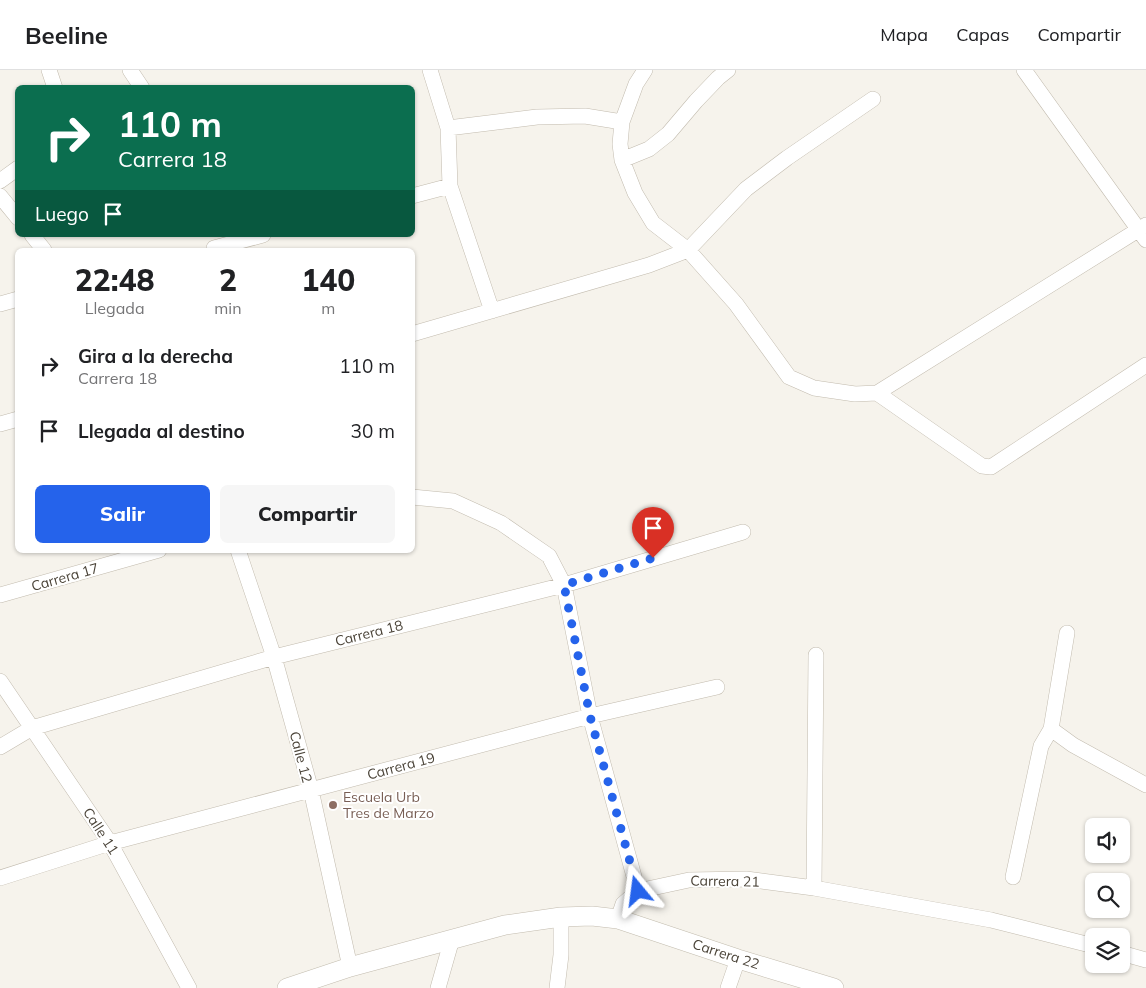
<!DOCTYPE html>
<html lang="es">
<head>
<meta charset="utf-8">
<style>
  body { margin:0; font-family:Mulish,sans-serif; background:#f6f6f6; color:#202124; height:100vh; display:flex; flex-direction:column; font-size:19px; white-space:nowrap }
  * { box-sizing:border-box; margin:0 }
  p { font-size:16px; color:#757577 }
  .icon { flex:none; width:28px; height:28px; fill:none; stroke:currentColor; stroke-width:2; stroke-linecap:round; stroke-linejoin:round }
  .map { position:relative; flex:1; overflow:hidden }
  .sheet { position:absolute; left:15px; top:178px; width:400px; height:305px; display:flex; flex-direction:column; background:#fff; border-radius:8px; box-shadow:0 1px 4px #0004 }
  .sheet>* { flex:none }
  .hud { position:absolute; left:15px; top:15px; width:400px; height:152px; border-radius:8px; box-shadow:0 1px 4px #0004; background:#0b6e4f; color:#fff; overflow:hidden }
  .controls { position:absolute; left:1085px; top:748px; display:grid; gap:10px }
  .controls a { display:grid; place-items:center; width:45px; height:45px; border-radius:8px; background:#fff; box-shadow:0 1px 4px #0004; font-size:25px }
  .pin { position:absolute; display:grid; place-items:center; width:42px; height:42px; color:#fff; margin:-51px -21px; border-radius:50% 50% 50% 0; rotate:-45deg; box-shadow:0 0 5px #0007 }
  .pin .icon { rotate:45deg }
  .me { position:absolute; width:55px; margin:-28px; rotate:344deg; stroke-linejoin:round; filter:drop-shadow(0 0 4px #0008) }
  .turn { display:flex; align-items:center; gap:18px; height:105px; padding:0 20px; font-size:22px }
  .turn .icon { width:65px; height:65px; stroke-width:2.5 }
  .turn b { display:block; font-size:35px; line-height:42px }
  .then { display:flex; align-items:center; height:48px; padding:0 20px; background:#0003; gap:10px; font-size:19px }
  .eta { display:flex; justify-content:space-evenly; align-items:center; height:85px; text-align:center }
  .eta b { font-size:30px; font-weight:800; line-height:35px }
  .primary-button { display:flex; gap:10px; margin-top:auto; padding:10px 20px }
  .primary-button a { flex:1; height:58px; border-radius:8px; background:#2563eb; color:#fff; font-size:20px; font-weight:800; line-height:58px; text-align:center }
  .primary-button a+a { background:#f6f6f6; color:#202124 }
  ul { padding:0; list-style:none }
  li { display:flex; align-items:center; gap:15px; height:65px; padding:0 20px }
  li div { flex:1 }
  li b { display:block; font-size:19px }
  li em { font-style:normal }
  header { display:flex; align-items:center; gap:30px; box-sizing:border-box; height:70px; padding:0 25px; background:#fff; border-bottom:1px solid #e0e0e0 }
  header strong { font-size:24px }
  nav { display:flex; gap:28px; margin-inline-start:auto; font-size:18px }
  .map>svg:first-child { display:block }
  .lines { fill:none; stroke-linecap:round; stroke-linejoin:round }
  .minor-casing { stroke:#c2bbae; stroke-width:16 }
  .tertiary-casing { stroke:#c2bbae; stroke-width:20 }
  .minor { stroke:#fff; stroke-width:15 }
  .tertiary { stroke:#fff; stroke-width:19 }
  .route { stroke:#2563eb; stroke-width:9; stroke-dasharray:0 16.2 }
  .education-dot { fill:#8d6e63; stroke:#fff; stroke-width:2 }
  .labels { text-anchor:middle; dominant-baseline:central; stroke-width:4; stroke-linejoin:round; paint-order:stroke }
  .street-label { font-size:14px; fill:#4b4439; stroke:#fff }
  .education-label { font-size:14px; fill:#785e54; stroke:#fff; text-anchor:start }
</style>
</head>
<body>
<header>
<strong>Beeline</strong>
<nav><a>Mapa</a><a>Capas</a><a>Compartir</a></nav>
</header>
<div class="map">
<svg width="1146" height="918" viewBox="0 0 1146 918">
  <rect width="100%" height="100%" fill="#f6f3ec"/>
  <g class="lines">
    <defs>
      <path id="minor" d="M49 0 55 18
        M130 0 142 18
        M430 0 448 58 450 116 492 241
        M645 0 636 14 622 52 620 74 622 90 635 123 653 153 688 180 736 234 789 307 814 318 855 324 877 323 1146 155
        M1024 0 1146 170
        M448 58 537 47 585 46 622 52
        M622 90 649 79 668 64 696 31 718 8 728 0
        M0 111 18 98
        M0 126 18 148
        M412 126 450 116
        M32 165 44 180
        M214 178 263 165
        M0 234 18 229
        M412 264 649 195 688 180 746 119 787 88 873 29
        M877 323 982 396 991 397 1146 295
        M0 354 18 349
        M412 427 453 431 501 453 549 486 564 515 590 646 638 821
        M238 480 274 587 311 720 350 897
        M0 525 159 480
        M0 611 110 773 189 918
        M1051 659 1073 675 1146 715
        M0 677 32 658 274 587 564 515 743 462
        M1013 807 1041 676 1051 659 1067 563
        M0 808 110 773 590 646 717 617
        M814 818 816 585
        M618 849 623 834 638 821 689 810 746 809 814 818 991 850 1094 876
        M1121 883 1146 890
        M438 918 452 869
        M557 918 561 885V847
        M728 918 738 889"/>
      <path id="tertiary" d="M287 918 350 897 505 855 561 847 592 846 618 849 738 889 834 918"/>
    </defs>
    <use href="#minor" class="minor-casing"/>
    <use href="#tertiary" class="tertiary-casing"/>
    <use href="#minor" class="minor"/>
    <use href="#tertiary" class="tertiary"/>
  </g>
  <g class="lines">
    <path class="route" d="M638 821 590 646 564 515 653 488"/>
  </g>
  <circle class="education-dot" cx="333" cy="735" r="5"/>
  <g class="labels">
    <g class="street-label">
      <text transform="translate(65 507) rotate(-16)">Carrera 17</text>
      <text transform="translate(369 563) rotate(-14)">Carrera 18</text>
      <text transform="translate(301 687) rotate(75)">Calle 12</text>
      <text transform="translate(401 696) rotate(-15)">Carrera 19</text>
      <text transform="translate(101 761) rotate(57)">Calle 11</text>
      <text transform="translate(725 811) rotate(1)">Carrera 21</text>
      <text transform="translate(726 884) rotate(18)">Carrera 22</text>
    </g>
    <g class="education-label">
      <text x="343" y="727">Escuela Urb<tspan x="343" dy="16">Tres de Marzo</tspan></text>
    </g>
  </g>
</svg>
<div class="controls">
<a><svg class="icon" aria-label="sound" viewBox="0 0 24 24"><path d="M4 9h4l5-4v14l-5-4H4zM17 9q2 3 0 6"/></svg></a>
<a><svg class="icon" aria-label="search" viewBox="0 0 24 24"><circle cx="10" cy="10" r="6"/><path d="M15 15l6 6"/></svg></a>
<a><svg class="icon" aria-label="layers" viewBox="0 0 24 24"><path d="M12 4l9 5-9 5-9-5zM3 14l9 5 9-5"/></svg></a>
</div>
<div class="pin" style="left:653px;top:488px;background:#d93025"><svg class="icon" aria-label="arrive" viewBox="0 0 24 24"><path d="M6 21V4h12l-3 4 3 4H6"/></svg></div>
<svg class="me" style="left:638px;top:821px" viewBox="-20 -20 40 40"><path d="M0-17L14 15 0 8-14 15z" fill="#2563eb" stroke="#fff" stroke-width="4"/></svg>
<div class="hud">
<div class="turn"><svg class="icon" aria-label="right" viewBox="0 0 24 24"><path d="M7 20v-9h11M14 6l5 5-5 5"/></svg><div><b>110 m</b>Carrera 18</div></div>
<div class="then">Luego<svg class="icon" aria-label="arrive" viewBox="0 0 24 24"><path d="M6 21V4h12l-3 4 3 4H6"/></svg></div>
</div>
<section class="sheet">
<div class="eta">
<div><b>22:48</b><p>Llegada</p></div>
<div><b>2</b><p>min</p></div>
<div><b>140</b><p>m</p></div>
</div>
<ul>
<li><svg class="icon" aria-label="right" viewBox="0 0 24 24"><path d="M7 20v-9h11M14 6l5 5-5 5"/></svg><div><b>Gira a la derecha</b><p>Carrera 18</p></div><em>110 m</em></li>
<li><svg class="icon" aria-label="arrive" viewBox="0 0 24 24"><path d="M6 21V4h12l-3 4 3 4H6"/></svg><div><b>Llegada al destino</b></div><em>30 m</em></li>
</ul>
<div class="primary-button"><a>Salir</a><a>Compartir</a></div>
</section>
</div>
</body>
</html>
